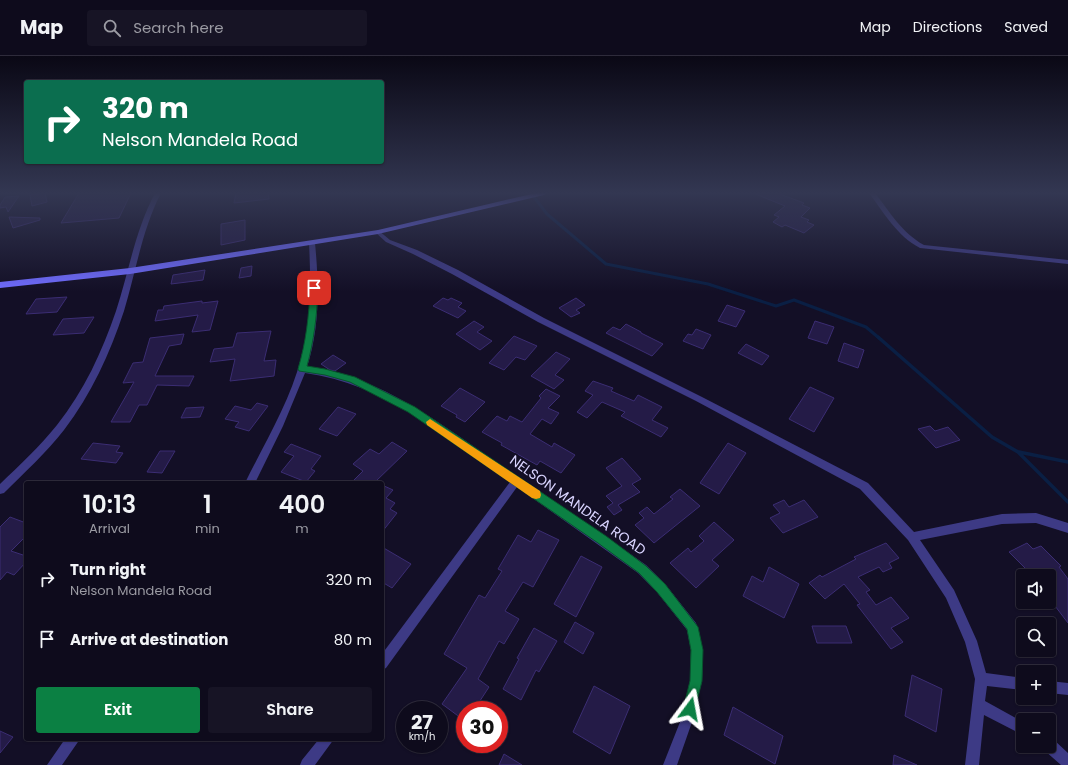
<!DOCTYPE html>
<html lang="en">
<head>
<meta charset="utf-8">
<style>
  body { margin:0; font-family:Poppins,sans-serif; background:#171425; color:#f1f3f6; height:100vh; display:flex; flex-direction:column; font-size:15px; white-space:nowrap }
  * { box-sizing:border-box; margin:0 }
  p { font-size:13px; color:#9b9ba3 }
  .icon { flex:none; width:22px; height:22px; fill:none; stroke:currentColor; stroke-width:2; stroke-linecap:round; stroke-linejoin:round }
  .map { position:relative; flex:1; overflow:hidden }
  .details { position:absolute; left:24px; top:425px; width:360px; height:260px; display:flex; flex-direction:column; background:#0e0b1c; border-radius:4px; box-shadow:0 1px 3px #0004,0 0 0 1px #2e2b3b }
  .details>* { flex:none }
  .guide { position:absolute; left:24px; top:24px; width:360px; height:84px; border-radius:4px; box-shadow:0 1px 3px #0004,0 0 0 1px #2e2b3b; background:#0b6e4f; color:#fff; overflow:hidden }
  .fabs { position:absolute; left:1016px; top:513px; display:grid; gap:8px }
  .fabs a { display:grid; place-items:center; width:40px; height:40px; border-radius:4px; background:#0e0b1c; box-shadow:0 1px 3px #0004,0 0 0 1px #2e2b3b; font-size:20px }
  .speed { position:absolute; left:396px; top:645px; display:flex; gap:8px; font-size:20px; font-weight:700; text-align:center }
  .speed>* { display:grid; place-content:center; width:52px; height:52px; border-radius:50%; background:#0e0b1c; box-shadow:0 1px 3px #0004,0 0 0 1px #2e2b3b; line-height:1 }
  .speed small { font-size:10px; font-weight:400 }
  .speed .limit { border:6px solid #d22; background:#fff; color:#111 }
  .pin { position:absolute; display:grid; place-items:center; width:34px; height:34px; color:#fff; margin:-17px; border-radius:8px; box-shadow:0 2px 6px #0006 }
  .me { position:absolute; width:44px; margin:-22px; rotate:13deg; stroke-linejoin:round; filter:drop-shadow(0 0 3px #0008) }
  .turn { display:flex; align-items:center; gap:14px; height:84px; padding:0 12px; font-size:18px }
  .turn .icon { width:52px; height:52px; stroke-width:2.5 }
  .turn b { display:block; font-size:28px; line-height:34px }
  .eta { display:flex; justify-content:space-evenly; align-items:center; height:68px; text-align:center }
  .eta b { font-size:24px; font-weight:600; line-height:28px }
  .button { display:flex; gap:8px; margin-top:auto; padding:8px 12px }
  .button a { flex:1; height:46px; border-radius:4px; background:#0b8043; color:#fff; font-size:16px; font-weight:600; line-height:46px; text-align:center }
  .button a+a { background:#171425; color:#f1f3f6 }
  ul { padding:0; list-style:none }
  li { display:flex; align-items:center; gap:12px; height:60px; padding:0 12px }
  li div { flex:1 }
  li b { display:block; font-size:15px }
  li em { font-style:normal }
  header { display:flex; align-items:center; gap:24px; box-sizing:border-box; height:56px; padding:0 20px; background:#0e0b1c; border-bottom:1px solid #2e2b3b }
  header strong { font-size:19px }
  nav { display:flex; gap:22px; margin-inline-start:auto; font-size:14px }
  .search { width:280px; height:36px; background:#171425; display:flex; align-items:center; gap:10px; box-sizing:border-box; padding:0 14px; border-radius:4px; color:#9b9ba3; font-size:15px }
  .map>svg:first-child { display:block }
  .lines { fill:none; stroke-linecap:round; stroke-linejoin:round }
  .stream-far1 { stroke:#0a1f44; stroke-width:3 }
  .stream { stroke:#0a1f44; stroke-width:3.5 }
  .building { fill:#241b47; stroke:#3b2d73 }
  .street { fill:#3d3a85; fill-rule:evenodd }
  .secondary { fill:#6f6bff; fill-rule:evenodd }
  .route { fill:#0b8043; stroke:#07532c }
  .slow { fill:#f59e0b }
  .labels { text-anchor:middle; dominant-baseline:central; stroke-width:4; stroke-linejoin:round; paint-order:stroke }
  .street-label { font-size:14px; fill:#d9d4ff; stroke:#130f26 }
</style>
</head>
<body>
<header>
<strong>Map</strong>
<div class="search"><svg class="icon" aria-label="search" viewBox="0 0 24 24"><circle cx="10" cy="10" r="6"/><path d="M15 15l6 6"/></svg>Search here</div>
<nav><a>Map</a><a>Directions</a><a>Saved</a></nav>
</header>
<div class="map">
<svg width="1068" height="709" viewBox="0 0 1068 709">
  <rect width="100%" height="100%" fill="#130f26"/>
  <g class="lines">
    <path class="stream-far1" d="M531 137 547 158 606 208 708 228 776 250 794 244 866 271 879 282"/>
    <path class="stream" d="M878 281 992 381 1018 396 1068 446
      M1019 396 1068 406"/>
  </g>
  <path class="building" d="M45 137 47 146 32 150 30 139Z
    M79 137H131L119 162 61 167Z
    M236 137H268L269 143 234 147Z
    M753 137H777L804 147 802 149 810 152 801 161 809 164 807 166 814 169 804 177 785 169 782 171 773 166 779 161 774 159 785 150Z
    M19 140 8 156 6 151 0 152V149L5 141Z
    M9 161 40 162V164L13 172Z
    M245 164V184L221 189V168Z
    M252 210 251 220 239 222 241 212Z
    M205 214 203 224 171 228 173 219Z
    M67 241 57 256 26 258 36 243Z
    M443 242 448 244 451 242 462 247 458 251 466 255 458 262 433 250Z
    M576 242 585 249 576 254 580 257 571 261 559 252Z
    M202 245V247L218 245 210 274 192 276 198 259 155 265 158 254H163L164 250Z
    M727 249 745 255 736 271 718 265Z
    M94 261 84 277 53 279 63 263Z
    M474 265 484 271 477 276 492 285 480 294 456 278Z
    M815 265 834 271 827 288 808 282Z
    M626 268 641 276V277L663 288 652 300 606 277 613 271 620 274Z
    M696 273 711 279 703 293 683 285 688 278 692 279Z
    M271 275 264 305 276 304 274 320 230 325 235 303 210 306 214 293 233 291 237 277Z
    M184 278 181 288 169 290 155 320H194L189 330 157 329 147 349H139L130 366H111L134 326 123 327 133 307 143 306 150 282Z
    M514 280 537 290 525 304 516 301 504 314 489 307Z
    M844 287 864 294 858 312 838 305Z
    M746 288 769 300 762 309 738 297Z
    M556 296 570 303 555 319 564 324 554 333 531 320Z
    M333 299 346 307 335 315 330 314 321 308Z
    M593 325 613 332 611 335 634 345 638 339 662 351 652 364 668 372 661 381 621 360 625 356 602 346 587 362 577 356 593 339 585 335Z
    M810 331 834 342 814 376 789 363Z
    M460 332 485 346 465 366 456 361 457 359 441 350Z
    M546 333 560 340 548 352 559 357 551 368 542 363 530 378 552 391 554 387 575 399 561 417 540 405 537 409 501 389 502 387 482 376 497 360 507 365 510 360 522 366 541 342 539 340Z
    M257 347 268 350 249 375 235 371 239 366 225 363 235 350 251 354Z
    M204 351 200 361 181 362 186 352Z
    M338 351 356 358 337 380 319 373Z
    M930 370 935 375 948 371 960 384 936 392 918 373Z
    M392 386 407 395 374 427H351L363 415 353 408 370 393 379 398Z
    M93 387 120 390 116 396 123 397 116 407 81 403Z
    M728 387 746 397 719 438 700 427Z
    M291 388 321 400 311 413 315 415 306 426 281 416 294 400 284 396Z
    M160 395H175L162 417 147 416Z
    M622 402 641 423 632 428 640 436 618 449 622 454 614 459 607 451 613 447 606 440 622 430 606 412Z
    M382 429 393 434 386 442 395 447 390 453 397 457 382 476Z
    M680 433 700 450 654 487 635 469 644 462 639 457 647 451 654 458 673 443 670 441Z
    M784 444 789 451 804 444 818 461 783 477 770 462 780 457 773 449Z
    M10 461 26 467V480L11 495 26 500V506L14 519 7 516 0 524V471Z
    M714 466 734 484 712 504 719 510 696 532 670 507 688 492 691 496 704 485 699 480Z
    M538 474 559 484 533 531 523 526 505 555 519 563 504 588 499 585 478 623 489 631 474 654H465V665L442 648 467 612 444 598 479 539 485 542 502 515 498 513 518 479 531 486Z
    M886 487 899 502 889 507 892 512 883 516 879 511 858 521 870 534 866 536 876 549 891 541 909 562 891 572 903 586 891 593 857 549 860 548 844 528 825 543 809 527 820 519 822 521 856 503 854 501Z
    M1027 487 1033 493 1041 490 1061 510 1059 511 1068 523V567L1049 542V520H1033L1009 496Z
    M382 491 411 508 392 532 382 526Z
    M581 500 602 511 576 561 554 548Z
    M769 511 799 528 784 562 743 540 752 520 763 526Z
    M575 566 594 577 583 598 564 586Z
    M812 570H846L852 587H817Z
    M534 572 557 585 539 616 536 614 521 644 503 633 519 603 517 602Z
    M912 619 942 633 936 676 905 660Z
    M594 630 630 650 610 698 573 676Z
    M733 651 783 680 775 708 724 679Z
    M0 675 13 681 0 697Z
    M504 698 522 709H499Z
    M894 699 917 709H893Z"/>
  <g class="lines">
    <path class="street" d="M155 137H161C142 174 136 215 124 255 110 297 91 339 64 374 46 397 24 417 4 437L0 438V428C20 409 40 390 57 369 84 335 102 296 116 255 129 215 135 175 155 137Z
      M869 137H875C890 156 902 177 924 189L1068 204V208L920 192C897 180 884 157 869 137Z
      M378 174 390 184 417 194 458 214 544 262 702 341 868 427 914 476 1002 458 1036 457 1068 467V477L1036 467 1002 468 920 484 954 534 977 585 986 617 1023 622V634L987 630 985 645 1023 666V679L984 659 979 709H965L975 623 965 586 946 542 908 484 860 433 696 345 538 266 452 218 413 198 386 186 375 176Z
      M312 185 315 187C319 228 320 271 307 311 382 320 443 370 503 411 551 443 599 476 646 509L665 528 696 567 703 594 702 625 692 666 677 709H663L680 666 690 625 691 594 687 574 657 536 638 517 517 431 386 612 382 614V598L510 426C447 382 383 327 305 317L283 370 255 427H245C265 386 290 346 301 302 311 265 311 225 309 187Z
      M1049 625 1068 627V639L1049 637Z
      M1049 682 1054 684 1068 697V709H1061L1044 694 1043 690H1049Z
      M65 683H80L62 709H47Z
      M319 683H334L315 709H300L302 704Z"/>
    <path class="secondary" d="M536 137H547L544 139 378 178 130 218 0 232V226L130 212 378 174Z"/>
  </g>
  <linearGradient id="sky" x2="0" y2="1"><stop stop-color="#0a0815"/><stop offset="0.58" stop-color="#333752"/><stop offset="1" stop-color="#333752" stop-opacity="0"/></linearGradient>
  <rect width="1068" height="236" fill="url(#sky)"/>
  <path class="route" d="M314 230 318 232C317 259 314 285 307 310L325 313 355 321 415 351 606 480 646 510 665 528 698 571 703 594 702 625 694 657 690 659 685 657 683 653 690 625 691 594 687 573 657 536 639 517 598 487 408 356 350 326 325 319 299 315 298 313C306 286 309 260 310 232Z"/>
  <path class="slow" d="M430 363 540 435 541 439 540 442 536 443 532 442 427 369 426 366Z"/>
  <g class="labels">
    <g class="street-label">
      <text transform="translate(578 449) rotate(35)">NELSON MANDELA ROAD</text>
    </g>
  </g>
</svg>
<div class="fabs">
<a><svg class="icon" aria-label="sound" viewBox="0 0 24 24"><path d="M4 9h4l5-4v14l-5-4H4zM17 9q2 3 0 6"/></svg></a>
<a><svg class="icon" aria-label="search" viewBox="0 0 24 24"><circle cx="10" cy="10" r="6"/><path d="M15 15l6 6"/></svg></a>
<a>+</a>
<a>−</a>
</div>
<div class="speed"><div>27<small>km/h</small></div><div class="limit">30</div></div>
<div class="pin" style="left:314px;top:232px;background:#d93025"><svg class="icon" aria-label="arrive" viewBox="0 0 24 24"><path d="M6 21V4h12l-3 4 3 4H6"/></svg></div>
<svg class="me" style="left:690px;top:653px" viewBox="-20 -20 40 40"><path d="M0-17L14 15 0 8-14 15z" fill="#0b8043" stroke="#fff" stroke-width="4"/></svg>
<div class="guide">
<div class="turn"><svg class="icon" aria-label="right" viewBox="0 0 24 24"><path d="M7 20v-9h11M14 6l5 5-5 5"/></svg><div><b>320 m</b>Nelson Mandela Road</div></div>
</div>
<section class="details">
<div class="eta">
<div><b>10:13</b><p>Arrival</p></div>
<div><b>1</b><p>min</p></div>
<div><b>400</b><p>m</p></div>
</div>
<ul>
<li><svg class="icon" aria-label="right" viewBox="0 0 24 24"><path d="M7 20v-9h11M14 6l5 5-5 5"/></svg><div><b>Turn right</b><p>Nelson Mandela Road</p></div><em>320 m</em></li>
<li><svg class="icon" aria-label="arrive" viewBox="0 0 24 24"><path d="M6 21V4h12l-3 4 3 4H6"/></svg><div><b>Arrive at destination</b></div><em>80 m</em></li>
</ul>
<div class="button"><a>Exit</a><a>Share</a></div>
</section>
</div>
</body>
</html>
